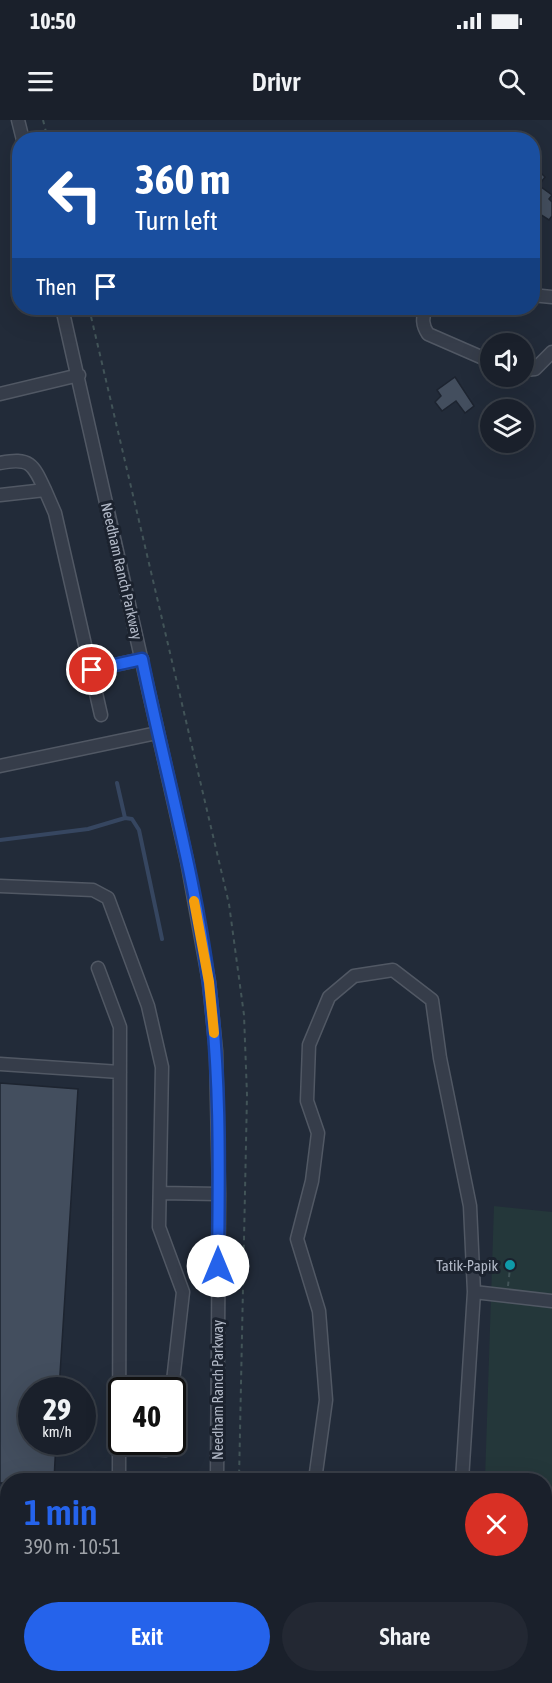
<!DOCTYPE html>
<html lang="en">
<head>
<meta charset="utf-8">
<style>
  body { margin:0; font-family:"Asap Condensed",sans-serif; background:#232833; color:#f1f3f6; height:100vh; display:flex; flex-direction:column; font-size:22px; white-space:nowrap }
  * { box-sizing:border-box; margin:0 }
  p { font-size:20px; color:#9fa3a9 }
  .icon { flex:none; width:33px; height:33px; fill:none; stroke:currentColor; stroke-width:2; stroke-linecap:round; stroke-linejoin:round }
  .map { position:relative; flex:1; overflow:hidden }
  .side { position:absolute; left:0px; top:1353px; width:552px; height:210px; display:flex; flex-direction:column; background:#1a202b; border-radius:24px 24px 0 0; box-shadow:0 6px 24px #0002,0 0 0 2px #383e47 }
  .side>* { flex:none }
  .hud { position:absolute; left:12px; top:12px; width:528px; height:183px; border-radius:24px; box-shadow:0 6px 24px #0002,0 0 0 2px #383e47; background:#1a4fa0; color:#fff; overflow:hidden }
  .controls { position:absolute; left:480px; top:213px; display:grid; gap:12px }
  .controls a { display:grid; place-items:center; width:54px; height:54px; border-radius:50%; background:#1a202b; box-shadow:0 6px 24px #0002,0 0 0 2px #383e47; font-size:30px }
  .speed { position:absolute; left:18px; top:1257px; display:flex; gap:12px; font-size:30px; font-weight:700; text-align:center }
  .speed>* { display:grid; place-content:center; width:78px; height:78px; border-radius:50%; background:#1a202b; box-shadow:0 6px 24px #0002,0 0 0 2px #383e47; line-height:1 }
  .speed small { font-size:15px; font-weight:400 }
  .speed .limit { border:3px solid #111; border-radius:9px; background:#fff; color:#111 }
  .pin { position:absolute; display:grid; place-items:center; width:51px; height:51px; color:#fff; margin:-26px; border:3px solid #fff; border-radius:50%; box-shadow:0 2px 6px #0007 }
  .me { position:absolute; width:66px; margin:-33px; rotate:0deg; stroke-linejoin:round; filter:drop-shadow(0 0 4px #0008) }
  .turn { display:flex; align-items:center; gap:21px; height:126px; padding:0 24px; font-size:27px }
  .turn .icon { width:78px; height:78px; stroke-width:2.5 }
  .turn b { display:block; font-size:42px; line-height:51px }
  .then { display:flex; align-items:center; height:57px; padding:0 24px; background:#0003; gap:12px; font-size:22px }
  .round { display:grid; place-items:center; flex:none; width:63px; height:63px; border-radius:32px; background:#232833 }
  .head { display:flex; align-items:center; justify-content:space-between; height:102px; padding:0 24px }
  h1 { font-size:36px; font-weight:600; line-height:45px; color:#2563eb }
  .action { display:flex; gap:12px; margin-top:auto; padding:12px 24px }
  .action a { flex:1; height:69px; border-radius:36px; background:#2563eb; color:#fff; font-size:24px; font-weight:600; line-height:69px; text-align:center }
  .action a+a { background:#232833; color:#f1f3f6 }
  .status { display:flex; justify-content:space-between; align-items:center; height:42px; padding:0 30px; background:#1a202b; direction:ltr }
  .status svg { height:16px; fill:currentColor }
  header { display:flex; justify-content:space-between; align-items:center; height:78px; padding:0 24px; background:#1a202b; font-size:27px; font-weight:600 }
  .map>svg:first-child { display:block }
  .green { fill:#24373a }
  .lines { fill:none; stroke-linecap:round; stroke-linejoin:round }
  .stream { stroke:#364660; stroke-width:4 }
  .building { fill:#434e5e; stroke:#1d2430; stroke-width:1.5 }
  .minor-casing { stroke:#515864; stroke-width:15 }
  .path { stroke:#425458; stroke-width:2; stroke-dasharray:4.5 4.5; stroke-linecap:butt }
  .minor { stroke:#363d4a; stroke-width:12 }
  .route-casing { stroke:#184099; stroke-width:15 }
  .route { stroke:#2563eb; stroke-width:10 }
  .slow { stroke:#f59e0b; stroke-width:10 }
  .culture-dot { fill:#0f9aa8; stroke:#1b222e; stroke-width:2 }
  .labels { text-anchor:middle; dominant-baseline:central; stroke-width:6; stroke-linejoin:round; paint-order:stroke }
  .street-label { font-size:15px; fill:#b1b8c6; stroke:#1b222e }
  .poi-label { font-size:15px; fill:#b1b8c6; stroke:#1b222e; text-anchor:end }
</style>
</head>
<body>
<div class="status"><b>10:50</b><svg viewBox="0 0 49 12"><path d="M0 12V9h3v3zM5 12V6h3v6zM10 12V3h3v9zM15 12V0h3v12zM26 1h20v11H26zM47 4h2v5h-2z"/></svg></div>
<header><svg class="icon" aria-label="menu" viewBox="0 0 24 24"><path d="M4 6h16M4 12h16M4 18h16"/></svg>Drivr<svg class="icon" aria-label="search" viewBox="0 0 24 24"><circle cx="10" cy="10" r="6"/><path d="M15 15l6 6"/></svg></header>
<div class="map">
<svg width="552" height="1563" viewBox="0 0 552 1563">
  <rect width="100%" height="100%" fill="#222b39"/>
  <path class="green" d="M494 1086 552 1092V1563H479V1556H544V1360H485Z"/>
  <g class="lines">
    <path class="stream" d="M117 663 125 698
      M0 720 88 709 125 698 132 699 139 710 162 819"/>
  </g>
  <path class="building" d="M534 46 545 57 536 69 532 66Z
    M541 67 552 75 549 79 552 82V96L549 100 532 89V74L535 76Z
    M455 257 474 286 465 293 456 281 442 291 435 282 441 276 437 270Z
    M0 963 78 969 59 1270H32V1322H56L54 1360 0 1363Z"/>
  <g class="lines">
    <defs>
      <path id="minor" d="M18 0 23 20
        M532 175 552 177
        M62 188 187 741 209 862 216 931 219 1074 217 1360
        M426 188C422 198 422 205 428 214L490 241
        M524 250 535 249 552 232
        M0 274 79 255
        M0 343C30 337 33 344 45 370
        M0 375 45 370 55 393 101 595
        M92 550 142 539
        M0 646 157 613
        M0 766 93 770 108 778 148 886 162 947 159 1107 183 1172 172 1270
        M98 848 120 907 119 1360
        M0 944 120 952
        M161 1073 219 1074
        M474 1172 552 1181
        M119 1327 166 1330 167 1322
        M315 1360 326 1280 319 1191 297 1119 312 1061 318 1013 307 981 309 925 329 877 354 856 393 850 432 880 440 938 470 1086 474 1172 462 1360
        M0 1428 8 1429
        M0 1499H8
        M505 1556 509 1563
        M0 1561 105 1563
        M214 1563 268 1558 457 1561"/>
    </defs>
    <use href="#minor" class="minor-casing"/>
    <path class="path" d="M43 0 48 20
      M89 188 229 784 244 895 247 975 239 1360
      M508 1166 510 1148"/>
    <use href="#minor" class="minor"/>
  </g>
  <g class="lines">
    <defs>
      <path id="route" d="M92 550 142 539C164 647 195 755 209 864 221 957 219 1052 218 1146"/>
    </defs>
    <use href="#route" class="route-casing"/>
    <use href="#route" class="route"/>
    <path class="slow" d="M194 781 209 862 214 913"/>
  </g>
  <circle class="culture-dot" cx="510" cy="1145" r="6"/>
  <g class="labels">
    <g class="street-label">
      <text transform="translate(122 451) rotate(77)">Needham Ranch Parkway</text>
      <text transform="translate(217 1270) rotate(-90)">Needham Ranch Parkway</text>
    </g>
    <g class="poi-label">
      <text x="498" y="1145">Tatik-Papik</text>
    </g>
  </g>
</svg>
<div class="controls">
<a><svg class="icon" aria-label="sound" viewBox="0 0 24 24"><path d="M4 9h4l5-4v14l-5-4H4zM17 9q2 3 0 6"/></svg></a>
<a><svg class="icon" aria-label="layers" viewBox="0 0 24 24"><path d="M12 4l9 5-9 5-9-5zM3 14l9 5 9-5"/></svg></a>
</div>
<div class="speed"><div>29<small>km/h</small></div><div class="limit">40</div></div>
<div class="pin" style="left:92px;top:550px;background:#d93025"><svg class="icon" aria-label="arrive" viewBox="0 0 24 24"><path d="M6 21V4h12l-3 4 3 4H6"/></svg></div>
<svg class="me" style="left:218px;top:1146px" viewBox="-20 -20 40 40"><circle r="19" fill="#fff"/><path d="M0-13L10 11 0 6-10 11z" fill="#2563eb"/></svg>
<div class="hud">
<div class="turn"><svg class="icon" aria-label="left" viewBox="0 0 24 24"><path d="M17 20v-9H6M10 6l-5 5 5 5"/></svg><div><b>360 m</b>Turn left</div></div>
<div class="then">Then<svg class="icon" aria-label="arrive" viewBox="0 0 24 24"><path d="M6 21V4h12l-3 4 3 4H6"/></svg></div>
</div>
<section class="side">
<div class="head"><div><h1>1 min</h1><p>390 m · 10:51</p></div><a class="round" style="background:#d93025;color:#fff"><svg class="icon" aria-label="close" viewBox="0 0 24 24"><path d="M6 6l12 12M18 6L6 18"/></svg></a></div>
<div class="action"><a>Exit</a><a>Share</a></div>
</section>
</div>
</body>
</html>
